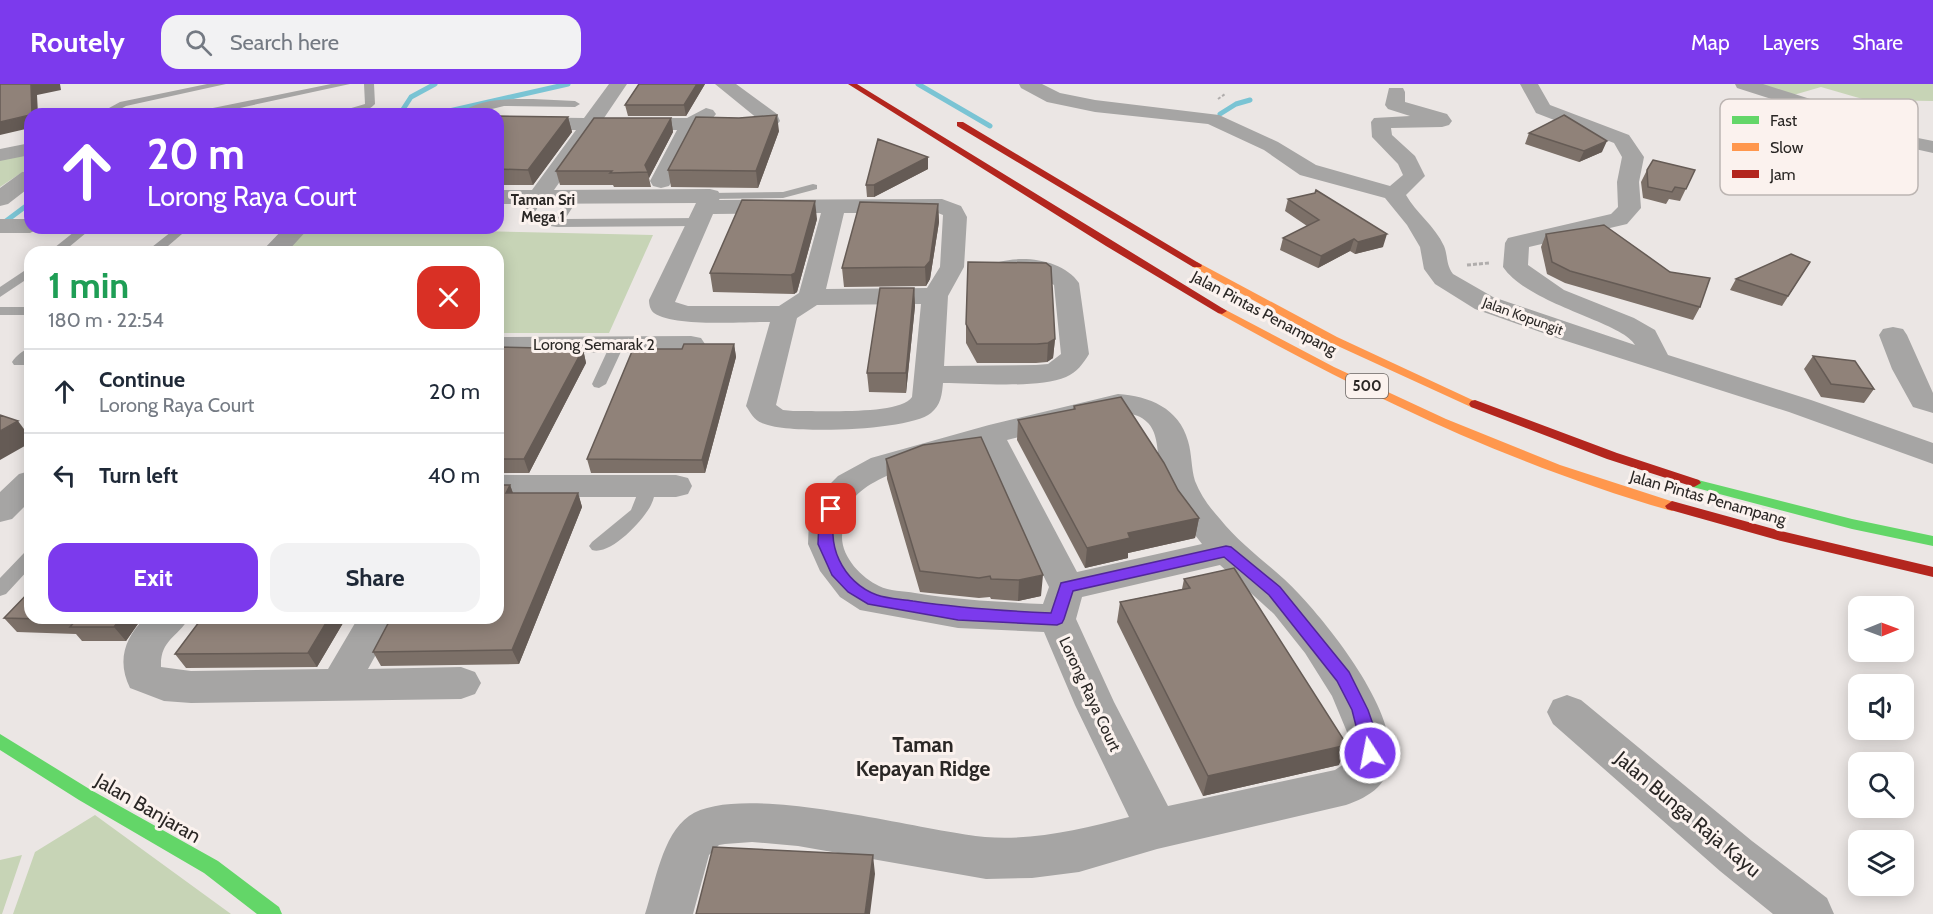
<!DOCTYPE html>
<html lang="en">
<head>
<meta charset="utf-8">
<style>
  body { margin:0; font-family:Cabin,sans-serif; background:#f2f2f3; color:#1f2937; height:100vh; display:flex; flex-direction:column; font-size:22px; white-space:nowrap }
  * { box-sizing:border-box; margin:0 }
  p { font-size:20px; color:#747a83 }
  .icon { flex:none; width:33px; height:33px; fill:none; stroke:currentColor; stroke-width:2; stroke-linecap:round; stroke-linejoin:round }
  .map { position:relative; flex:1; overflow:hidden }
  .details { position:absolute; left:24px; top:162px; width:480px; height:378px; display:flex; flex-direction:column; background:#fff; border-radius:18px; box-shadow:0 3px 15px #0003 }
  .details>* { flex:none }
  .guide { position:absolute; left:24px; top:24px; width:480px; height:126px; border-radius:18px; box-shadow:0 3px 15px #0003; background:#7c3aed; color:#fff; overflow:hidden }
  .needle { width:39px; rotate:89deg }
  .buttons { position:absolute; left:1848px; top:512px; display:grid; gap:12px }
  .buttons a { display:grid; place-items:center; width:66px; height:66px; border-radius:12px; background:#fff; box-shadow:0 3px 15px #0003; font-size:30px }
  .pin { position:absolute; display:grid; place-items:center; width:51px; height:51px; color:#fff; margin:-26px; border-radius:12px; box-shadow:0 3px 9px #0006 }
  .me { position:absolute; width:66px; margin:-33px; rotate:349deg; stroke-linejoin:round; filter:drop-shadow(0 0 4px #0008) }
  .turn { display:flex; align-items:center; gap:21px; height:126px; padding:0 24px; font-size:27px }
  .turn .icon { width:78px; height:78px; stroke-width:2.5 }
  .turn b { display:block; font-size:42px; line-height:51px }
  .round { display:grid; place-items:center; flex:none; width:63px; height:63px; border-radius:18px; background:#f2f2f3 }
  .overview { display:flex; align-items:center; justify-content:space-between; height:102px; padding:0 24px }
  h1 { font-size:36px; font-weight:700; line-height:45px; color:#1e9e55 }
  .button { display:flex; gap:12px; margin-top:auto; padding:12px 24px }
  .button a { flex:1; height:69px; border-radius:18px; background:#7c3aed; color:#fff; font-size:24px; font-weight:700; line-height:69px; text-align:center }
  .button a+a { background:#f2f2f3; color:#1f2937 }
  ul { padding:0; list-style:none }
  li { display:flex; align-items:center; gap:18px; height:84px; padding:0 24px; border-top:2px solid #e0e1e3 }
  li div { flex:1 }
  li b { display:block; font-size:22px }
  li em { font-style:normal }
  header { display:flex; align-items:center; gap:36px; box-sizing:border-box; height:84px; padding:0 30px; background:#7c3aed; color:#fff }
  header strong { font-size:28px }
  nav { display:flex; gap:33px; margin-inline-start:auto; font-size:21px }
  .search { width:420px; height:54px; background:#f2f2f3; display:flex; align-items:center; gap:15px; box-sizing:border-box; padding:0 21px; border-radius:18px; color:#747a83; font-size:22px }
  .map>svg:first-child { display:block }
  .green { fill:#c7d4b6 }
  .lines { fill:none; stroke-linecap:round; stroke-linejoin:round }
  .stream { stroke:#7ac4d4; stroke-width:5 }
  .path-far1 { stroke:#b0adac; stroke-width:2; stroke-dasharray:3 2; stroke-linecap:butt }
  .path { stroke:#b0adac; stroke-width:3; stroke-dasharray:4 2; stroke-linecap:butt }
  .lane { fill:#a6a5a4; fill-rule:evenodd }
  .street { fill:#a6a5a4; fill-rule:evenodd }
  .fast { fill:#63d668; fill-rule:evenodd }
  .slow { fill:#ff974d; fill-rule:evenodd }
  .jam { fill:#b3261e; fill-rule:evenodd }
  .wall { fill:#7c7068 }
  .shaded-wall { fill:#655b55 }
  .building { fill:#908279; stroke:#655b55; stroke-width:1.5 }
  .route { fill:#7c3aed; stroke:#51269a; stroke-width:1.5 }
  .labels { text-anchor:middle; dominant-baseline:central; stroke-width:6; stroke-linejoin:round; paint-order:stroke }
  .far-street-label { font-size:14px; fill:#2a2725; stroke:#fbf2ee }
  .far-neighbourhood-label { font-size:15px; font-weight:bold; fill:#2a2725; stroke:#fbf2ee }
  .shield { fill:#fbf2ee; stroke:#696461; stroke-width:1.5 }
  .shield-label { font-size:15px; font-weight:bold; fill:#2a2725 }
  .street-label { font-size:16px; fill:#2a2725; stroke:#fbf2ee }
  .near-street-label { font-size:20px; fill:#2a2725; stroke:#fbf2ee }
  .near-neighbourhood-label { font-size:21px; font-weight:bold; fill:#2a2725; stroke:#fbf2ee }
  .key { fill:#fbf2ee; stroke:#bcb5b2; stroke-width:1.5 }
  .key-label { font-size:16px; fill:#2a2725 }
</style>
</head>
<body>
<header>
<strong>Routely</strong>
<div class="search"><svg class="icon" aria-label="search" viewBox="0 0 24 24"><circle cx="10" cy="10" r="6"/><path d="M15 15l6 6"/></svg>Search here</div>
<nav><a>Map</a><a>Layers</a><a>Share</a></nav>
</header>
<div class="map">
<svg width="1933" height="830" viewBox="0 0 1933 830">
  <rect width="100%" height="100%" fill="#ebe6e4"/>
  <path class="green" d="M1750 0H1933V17L1866 16 1821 3 1790 12Z
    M30 70V83L0 103V76Z
    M302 144H478L476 147 653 151 609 249H498V168H280Z
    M95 731 231 830H13L35 768Z
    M22 771 2 830H0V776Z"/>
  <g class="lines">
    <path class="stream" d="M918 0 990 42
      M400 30 411 13 435 0
      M436 30 568 0
      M1220 30 1236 20 1250 16
      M6 137 30 119"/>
    <path class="path-far1" d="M1218 15 1225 10"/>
    <path class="path" d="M1467 181 1489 179"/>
    <path class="lane" d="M207 0H226L126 22 111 30H98L120 18Z
      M331 0H350L212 30H193L198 27Z
      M364 0H374L375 20C366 31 344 30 331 30L365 20Z
      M533 15 575 17 580 20 575 23 504 22 472 30H459C478 14 510 15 533 15Z
      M813 100 817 101V105L783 114 710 115 704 112 710 109 783 108Z
      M538 110 544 113 532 133 554 135 569 111 573 110 579 113 565 135 699 134 705 138 699 142 557 143 524 138 520 132 534 111Z
      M79 144H92L69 163H152L176 144H189L161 168H49Z
      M30 183V193L0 213V203Z
      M0 223H30V231H0Z
      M618 255 625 259 606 300 599 304 594 303 592 300 611 259Z
      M30 264V275L24 281H14L12 278C16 272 23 266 30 264Z
      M648 397 654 398 656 402C655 409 654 415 651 421 643 437 610 472 592 466L589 462 592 458 631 426 642 398Z
      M30 467V484L6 510 0 512V494L24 469Z"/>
    <path class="street" d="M609 0H627L604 34H687L706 24 713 26 716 30 712 35H758L715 0H736L777 30 780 37C769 53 716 47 697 47L672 97 669 102 661 104 653 102 650 97 677 46H596L554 106 710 105 718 107 721 112 719 116 942 115 961 122 967 133 964 183 948 212 944 282 1036 281 1048 280 1061 270 1054 201 1040 192 999 188 996 183 999 178C1025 171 1063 176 1079 199L1089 270C1083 280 1077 288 1066 293 1038 305 975 299 943 299 942 310 941 321 931 329 910 347 787 351 762 339 754 336 750 328 746 322L770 238C744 238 674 243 654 229 650 226 649 220 649 216L696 119 498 120V106H532L576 46 498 45V33L584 34ZM821 129 799 209 779 222H688L675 218 713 130ZM844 129H938L943 131 940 183 927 204 826 205ZM921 220 912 313C899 332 817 326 793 327L783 326 776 321 797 234 817 221Z
      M1019 0H1042L1060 9 1095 16 1219 31 1278 58 1316 81 1390 102 1403 91 1398 80 1372 53 1371 38 1374 34 1410 32 1388 25 1385 21 1389 4H1403L1405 8V18L1447 30 1452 37 1449 41 1442 43 1391 44 1392 51 1415 72 1425 92 1406 111C1416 129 1435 142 1444 162 1448 172 1446 181 1453 190L1493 213 1635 261C1623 238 1529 221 1503 183L1505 159 1508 154 1611 130 1618 123 1617 98 1622 73 1614 59 1536 29 1520 0H1538L1550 21 1629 51 1644 73 1639 98 1641 124 1627 140 1529 163 1528 181 1564 206 1634 234 1655 246 1668 271 1811 316 1933 359V380L1789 328 1560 255 1475 225 1435 200 1424 185 1420 163 1407 141 1385 114 1300 91 1264 66 1208 40 1095 28 1047 18 1021 4Z
      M1735 0H1763L1845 26 1918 54 1933 57V69L1906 63 1831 34 1737 4Z
      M30 59V71L0 77V65Z
      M30 86V103L8 120 0 122V104L22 88Z
      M0 135H30V144H40L30 149H0Z
      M284 144H309L287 168H261Z
      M1893 243 1903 245 1907 251 1933 309V329L1913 323 1892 285 1879 251 1883 245Z
      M691 252 701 254 705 260 701 266 691 268 498 269V253Z
      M1118 310C1149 312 1179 324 1188 357 1192 370 1191 384 1195 397 1201 412 1210 424 1220 435 1243 464 1274 483 1299 510 1331 544 1424 657 1378 703 1369 712 1357 717 1346 721L1157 765 1079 788 1032 794 986 795 798 762 752 758 725 760 719 761 709 771 693 830H645C655 800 662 751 689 732 740 696 920 747 985 753 1033 757 1082 745 1129 733L1075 621 1044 548 958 544 860 526 840 513 820 487 808 460 809 436 824 406 838 392 871 374 989 341ZM1118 328C1169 331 1152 369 1164 401 1173 423 1188 442 1202 460L1077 488 1007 356ZM980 364 1049 503 1043 520C1000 518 958 516 915 509 904 507 889 507 879 502 862 494 842 474 842 453 843 441 843 429 851 418 872 387 944 374 980 364ZM1220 481 1274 530 1305 569 1332 612 1347 648 1349 667 1347 678 1335 686 1168 722 1114 618 1076 535 1082 513Z
      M30 387V417L12 435 0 438V408L19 390Z
      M498 391H676L688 394 692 402 688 410 676 413H498Z
      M145 534H189C177 554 160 556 161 583L191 587 328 585 358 534H396L368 585 461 583 475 588 481 599 475 610 461 615 191 619 164 617 130 604C117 578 124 554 145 534Z
      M1567 611 1581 616 1752 757 1827 814 1834 830H1773L1720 787 1553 640 1547 628 1553 616Z"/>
    <path class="fast" d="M1694 395 1852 435 1933 452V462L1852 445 1689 402 1687 399Z
      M0 650 91 706 218 777 279 823 282 830H257L204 789 79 716 0 666Z"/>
    <path class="slow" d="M1197 178 1337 253 1481 320 1475 324 1471 323 1329 258 1193 183 1192 181Z
      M1222 224 1334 283 1446 335 1560 381 1677 419 1679 422 1672 427C1513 382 1362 309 1218 229V225Z"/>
    <path class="jam" d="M848 0H857L1227 227 1222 230 1218 229 1106 162Z
      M957 38H963L1202 181 1201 183H1193L957 42Z
      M1475 316 1617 369 1699 396 1701 399 1694 403 1607 375 1471 323 1469 320 1471 317Z
      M1672 417 1781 447 1933 483V493L1781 457 1667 425 1665 422Z"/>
  </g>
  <path class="wall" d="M639 0H705L686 32H628L625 21Z
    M498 32 568 33 572 48 533 101H498Z
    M671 34 673 48 649 94 651 103H614L613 101H560L556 87Z
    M779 47 758 104 671 103 668 86Z
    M1529 49 1602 68 1579 78 1525 60Z
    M928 73V85L874 113H867L866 101Z
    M1647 86H1695L1680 117 1669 115 1666 120 1643 114 1641 98Z
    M1288 115 1383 163 1355 170 1350 167 1318 184 1280 166 1283 154 1307 142 1285 127Z
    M938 120 939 138 930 195 926 202 844 203 842 184Z
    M817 135 797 208 794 210 713 208 710 189Z
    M1546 150 1670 188 1700 223 1693 236 1565 199 1547 190 1541 163Z
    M1810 178 1782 222 1730 206 1736 195Z
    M914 204 915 222 906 309 869 308 867 289Z
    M966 240 1055 255 1053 274 1047 278 1036 279H977L966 259Z
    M734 260 736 273 705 389H591L587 375Z
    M498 263 583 265 586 279 529 389H498Z
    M1813 272 1874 305 1864 319 1821 313 1804 285Z
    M1074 322 1178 406 1199 434 1195 454 1128 469V474L1085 484 1017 356 1018 336 1073 326Z
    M886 375 1041 512 1018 517 991 515 990 513 979 514 920 508 887 395Z
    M510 401 513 409H578L582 423 519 580 381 582 373 568Z
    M1184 495 1339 681 1203 712 1117 538 1120 518 1182 505Z
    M4 534H142L126 557H82L76 550 17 548Z
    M202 534H346L317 583 186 584 175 570Z"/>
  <path class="shaded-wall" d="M31 0H60L61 6 37 11 38 30H32Z
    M697 0H705L686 32 684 21Z
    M30 31V44L0 51V38Z
    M777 31 779 47 758 104 756 87Z
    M568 33 572 48 533 101 528 86Z
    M671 34 673 48 649 94 645 81Z
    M1607 57 1602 68 1579 78 1584 67Z
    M928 73V85L874 113V101Z
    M815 117 817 135 797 208 794 210 791 191Z
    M938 120 939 138 930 195 926 202 925 183Z
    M1387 150 1383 163 1355 170 1358 158Z
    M1354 155 1350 167 1318 184 1321 172Z
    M914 204 915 222 906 309V289Z
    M1055 255 1053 274 1047 278 1048 259Z
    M734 260 736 273 705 389 702 376Z
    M583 265 586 279 529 389 524 375Z
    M18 337 30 353V359L0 376V347Z
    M510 401 515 415 506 409Z
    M578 409 582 423 519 580 512 566Z
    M1199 434 1195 454 1128 469V474L1085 484 1087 464 1128 449Z
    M1043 491 1041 512 1018 517 1019 496Z
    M121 534H142L126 557 114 543Z
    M329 534H346L317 583 308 569Z
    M1347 661 1339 681 1203 712 1208 692Z
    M873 771 875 790 870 830H865Z"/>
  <path class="building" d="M0 0H31L32 30H30V31L0 38Z
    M639 0H697L684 21H625Z
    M400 29 437 30H399Z
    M777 31 756 87 668 86 696 33 739 34Z
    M1564 31 1607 57 1584 67 1529 49Z
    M498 32 568 33 528 86 498 85Z
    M594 34H671L645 81 648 88 610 89 612 87H556Z
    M878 55 928 73 874 101H866Z
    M1653 76 1695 86 1686 105 1675 103 1672 108 1648 103 1647 86Z
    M1316 106 1387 150 1358 158 1354 155 1321 172 1283 154 1319 136 1288 115 1315 109Z
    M742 116 815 117 795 189 791 191 710 189Z
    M860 118 938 120 930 177 925 183 842 184Z
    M1604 141 1670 188 1710 194 1700 223 1570 187 1552 178 1546 150Z
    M1791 170 1810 178 1788 212 1736 195Z
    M968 178 1046 179 1051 183 1055 255 1048 259 1037 260H977L966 240Z
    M880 204H914L906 289H867Z
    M684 260H734L702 376 587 375 633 265H682Z
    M498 263 583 265 524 375H498Z
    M1813 272 1855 277 1874 305 1831 300Z
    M1121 313 1164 379 1178 406 1199 434 1128 449 1130 454 1087 464 1018 336 1075 325 1074 322Z
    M0 331 18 337 0 347Z
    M981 353 1043 491 1019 496 991 495 990 492 979 494 920 487 886 375 923 361Z
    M498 401H510L506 409H578L512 566 373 568 391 534H498Z
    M1234 484 1347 661 1208 692 1120 518 1190 504 1184 495Z
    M30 507V534H121L114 543H70L76 536 4 534Z
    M202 534H329L308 569 175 570Z
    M713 763 873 771 865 830H696Z"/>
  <path class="route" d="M831 420 838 425C823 458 843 499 877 511 888 515 902 515 913 517 959 524 1004 527 1051 529L1061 499 1226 462 1231 463 1280 503 1349 588 1368 626 1376 649 1379 669 1376 674 1370 676 1364 674 1352 626 1337 597 1269 511 1224 473 1073 507 1064 535 1062 539 1057 541 958 536 868 520 848 508 832 491 818 460 819 436 826 422Z"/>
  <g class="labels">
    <g class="far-street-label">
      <text transform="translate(1523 232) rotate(20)">Jalan Kopungit</text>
    </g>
    <g class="far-neighbourhood-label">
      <text x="543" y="116">Taman Sri<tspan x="543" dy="17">Mega 1</tspan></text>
    </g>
    <rect class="shield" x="1346" y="290" width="42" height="24" rx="4.5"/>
    <g class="shield-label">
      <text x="1367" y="302">500</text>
    </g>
    <g class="street-label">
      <text transform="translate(1264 229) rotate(28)">Jalan Pintas Penampang</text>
      <text x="594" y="260">Lorong Semarak 2</text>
      <text transform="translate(1708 414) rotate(16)">Jalan Pintas Penampang</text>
      <text transform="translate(1090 610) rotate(65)">Lorong Raya Court</text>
    </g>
    <g class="near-street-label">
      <text transform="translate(148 724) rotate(30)">Jalan Banjaran</text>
      <text transform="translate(1688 730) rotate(40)">Jalan Bunga Raja Kayu</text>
    </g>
    <g class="near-neighbourhood-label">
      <text x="923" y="660">Taman<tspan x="923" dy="24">Kepayan Ridge</tspan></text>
    </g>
  </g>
  <rect x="1720" y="15" width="198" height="96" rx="9" class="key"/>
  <rect x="1732" y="32" width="27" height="8" fill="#63d668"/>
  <rect x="1732" y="59" width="27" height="8" fill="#ff974d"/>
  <rect x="1732" y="86" width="27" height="8" fill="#b3261e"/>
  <g class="key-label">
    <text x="1770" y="42">Fast</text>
    <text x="1770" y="69">Slow</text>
    <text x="1770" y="96">Jam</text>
  </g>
</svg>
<div class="buttons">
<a><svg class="needle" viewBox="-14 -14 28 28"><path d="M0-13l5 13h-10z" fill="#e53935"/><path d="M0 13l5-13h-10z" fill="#747a83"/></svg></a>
<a><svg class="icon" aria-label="sound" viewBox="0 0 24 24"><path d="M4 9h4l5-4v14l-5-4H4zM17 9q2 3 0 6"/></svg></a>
<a><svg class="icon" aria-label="search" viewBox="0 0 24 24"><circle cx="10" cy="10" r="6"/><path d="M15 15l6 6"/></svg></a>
<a><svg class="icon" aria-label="layers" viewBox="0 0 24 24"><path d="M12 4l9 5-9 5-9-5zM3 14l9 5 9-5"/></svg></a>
</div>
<div class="pin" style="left:831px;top:425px;background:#d93025"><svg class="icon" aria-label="arrive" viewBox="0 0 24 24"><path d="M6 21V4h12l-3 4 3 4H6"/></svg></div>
<svg class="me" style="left:1370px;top:669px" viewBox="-20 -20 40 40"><circle r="17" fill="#7c3aed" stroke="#fff" stroke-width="3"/><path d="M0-11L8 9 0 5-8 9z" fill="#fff"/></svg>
<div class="guide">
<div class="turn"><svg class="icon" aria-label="ahead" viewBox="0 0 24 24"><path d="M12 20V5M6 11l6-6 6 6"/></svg><div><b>20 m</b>Lorong Raya Court</div></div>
</div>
<section class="details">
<div class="overview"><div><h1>1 min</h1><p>180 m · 22:54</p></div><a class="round" style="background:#d93025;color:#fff"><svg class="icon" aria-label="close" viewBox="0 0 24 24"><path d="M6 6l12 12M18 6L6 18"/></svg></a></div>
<ul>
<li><svg class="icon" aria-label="ahead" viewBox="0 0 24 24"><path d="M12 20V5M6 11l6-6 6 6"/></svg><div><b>Continue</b><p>Lorong Raya Court</p></div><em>20 m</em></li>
<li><svg class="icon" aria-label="left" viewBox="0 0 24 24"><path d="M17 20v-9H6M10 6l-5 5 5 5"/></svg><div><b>Turn left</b></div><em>40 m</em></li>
</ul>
<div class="button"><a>Exit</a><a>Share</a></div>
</section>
</div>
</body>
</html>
